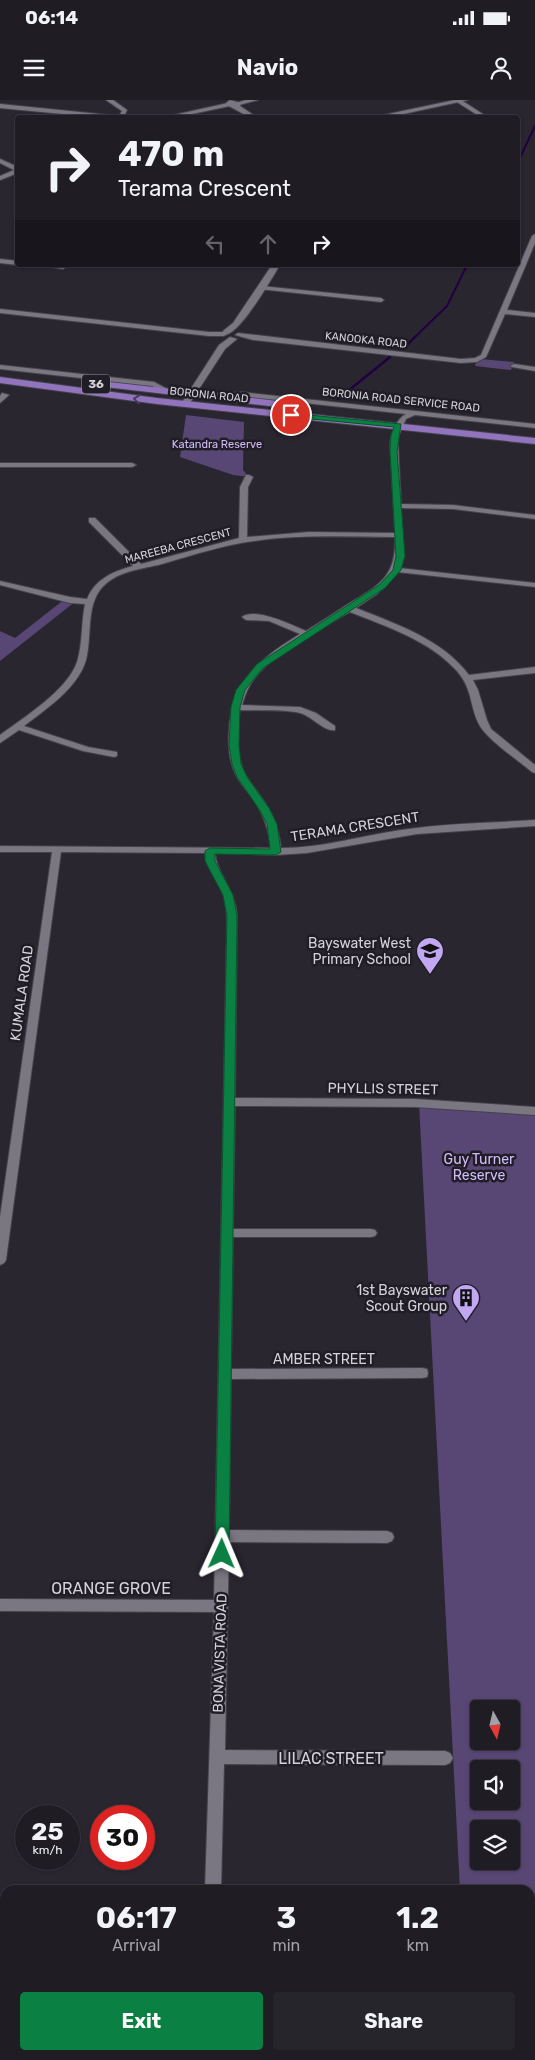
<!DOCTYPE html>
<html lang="en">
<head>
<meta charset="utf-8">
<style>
  body { margin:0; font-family:Rubik,sans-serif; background:#27252c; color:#f1f3f6; height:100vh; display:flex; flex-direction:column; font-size:19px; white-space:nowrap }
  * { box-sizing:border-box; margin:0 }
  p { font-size:16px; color:#a1a1a6 }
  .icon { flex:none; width:28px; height:28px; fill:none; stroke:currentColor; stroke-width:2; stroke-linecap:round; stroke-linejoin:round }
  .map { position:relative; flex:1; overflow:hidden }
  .details { position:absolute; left:0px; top:1785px; width:535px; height:175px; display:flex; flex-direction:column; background:#1f1c24; border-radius:15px 15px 0 0; box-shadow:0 1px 4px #0004,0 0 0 1px #3c3a41 }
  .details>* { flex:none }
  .hud { position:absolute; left:15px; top:15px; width:505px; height:152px; border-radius:5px; box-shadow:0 1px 4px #0004,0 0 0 1px #3c3a41; background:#1f1c24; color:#f1f3f6; overflow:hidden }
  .needle { width:32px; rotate:172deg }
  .buttons { position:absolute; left:470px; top:1600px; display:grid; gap:10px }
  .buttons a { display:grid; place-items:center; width:50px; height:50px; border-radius:5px; background:#1f1c24; box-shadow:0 1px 4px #0004,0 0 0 1px #3c3a41; font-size:25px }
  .speed { position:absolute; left:15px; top:1705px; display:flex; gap:10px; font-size:25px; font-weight:700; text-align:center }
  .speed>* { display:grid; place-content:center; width:65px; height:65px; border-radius:50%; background:#1f1c24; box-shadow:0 1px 4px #0004,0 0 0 1px #3c3a41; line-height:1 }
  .speed small { font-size:12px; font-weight:400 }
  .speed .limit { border:8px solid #d22; background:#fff; color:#111 }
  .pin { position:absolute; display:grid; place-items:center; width:42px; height:42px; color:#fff; margin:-21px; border:2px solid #fff; border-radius:50%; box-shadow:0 1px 5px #0007 }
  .me { position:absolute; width:55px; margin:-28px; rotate:1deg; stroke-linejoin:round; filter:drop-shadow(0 0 4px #0008) }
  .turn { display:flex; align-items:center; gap:18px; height:105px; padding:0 20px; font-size:22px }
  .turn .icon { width:65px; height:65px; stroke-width:2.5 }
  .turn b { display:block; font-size:35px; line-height:42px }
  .lanes { display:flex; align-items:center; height:48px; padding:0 20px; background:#0003; justify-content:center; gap:25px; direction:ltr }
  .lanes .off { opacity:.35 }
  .eta { display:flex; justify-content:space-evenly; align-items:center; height:85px; text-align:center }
  .eta b { font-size:30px; font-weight:700; line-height:35px }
  .button { display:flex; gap:10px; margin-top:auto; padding:10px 20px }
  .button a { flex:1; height:58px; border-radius:5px; background:#0b8043; color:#fff; font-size:20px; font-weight:700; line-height:58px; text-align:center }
  .button a+a { background:#27252c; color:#f1f3f6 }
  .status { display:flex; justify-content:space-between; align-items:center; height:35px; padding:0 25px; background:#1f1c24; direction:ltr }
  .status svg { height:14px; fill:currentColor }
  header { display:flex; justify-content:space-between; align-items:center; height:65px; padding:0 20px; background:#1f1c24; font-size:22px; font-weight:700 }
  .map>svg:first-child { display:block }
  .green { fill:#584675; fill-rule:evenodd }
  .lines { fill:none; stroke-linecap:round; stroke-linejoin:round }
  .stream-far1 { stroke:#210041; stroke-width:2 }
  .stream { stroke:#210041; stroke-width:2.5 }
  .minor-casing { stroke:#44424a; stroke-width:2 }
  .tertiary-casing { stroke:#44424a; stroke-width:2 }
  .primary-casing { stroke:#44424a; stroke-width:2 }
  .minor { fill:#7b7782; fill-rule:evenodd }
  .tertiary { fill:#7b7782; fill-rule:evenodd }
  .primary { fill:#9274be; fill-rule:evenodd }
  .oneway { stroke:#483b5b }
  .route { fill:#0b8043; stroke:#07532c }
  .labels { text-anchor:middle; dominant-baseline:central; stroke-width:5; stroke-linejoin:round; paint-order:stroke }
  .far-street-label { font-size:11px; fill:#d4d2d8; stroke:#201d26 }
  .far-park-label { font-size:11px; fill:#d1bcf9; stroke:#201d26 }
  .shield { fill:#201d26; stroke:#9e9ca3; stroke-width:1 }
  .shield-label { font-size:12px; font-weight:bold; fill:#d4d2d8 }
  .street-label { font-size:14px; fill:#d4d2d8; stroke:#201d26 }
  .poi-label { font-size:14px; fill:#d4d2d8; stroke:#201d26; text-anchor:end }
  .park-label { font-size:14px; fill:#d1bcf9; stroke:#201d26 }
  .near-street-label { font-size:16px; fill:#d4d2d8; stroke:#201d26 }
</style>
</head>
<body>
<div class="status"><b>06:14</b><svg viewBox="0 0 49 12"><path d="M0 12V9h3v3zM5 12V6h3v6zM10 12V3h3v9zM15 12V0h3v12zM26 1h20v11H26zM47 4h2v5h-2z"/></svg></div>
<header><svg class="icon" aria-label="menu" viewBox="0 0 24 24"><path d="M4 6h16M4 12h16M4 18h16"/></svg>Navio<svg class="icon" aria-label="person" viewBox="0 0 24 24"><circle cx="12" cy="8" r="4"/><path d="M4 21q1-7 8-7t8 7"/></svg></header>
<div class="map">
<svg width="535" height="1960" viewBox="0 0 535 1960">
  <rect width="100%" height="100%" fill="#292630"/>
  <path class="green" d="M481 259 514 262 511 270 475 266 477 260Z
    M186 315 244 322 243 370 249 377 233 375 180 357Z
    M65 499 76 501 0 561V531L15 538Z
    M419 1003 535 1011V1886L530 1883V1790H460ZM479 1609H511V1641H479ZM479 1669H511V1701H479ZM479 1729H511V1761H479Z"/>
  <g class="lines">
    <path class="stream-far1" d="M518 62 535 26
      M415 237 447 206 467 165"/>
    <path class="stream" d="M403 249 416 236
      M338 299 390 257"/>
    <defs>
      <path id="minor" d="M106 0H113L127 10 124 16 130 18H105L0 8V4L119 16 122 11Z
        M246 0H258L239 5 236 3Z
        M457 0H461L489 18H482L457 2Z
        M228 3 230 6 173 18H160Z
        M0 59 18 67V73L0 80V76L14 70 0 63Z
        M535 134V143L507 210 535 213V217L505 214 486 257 477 262 461 263 253 240 235 235 238 233 461 259 475 258 481 255 532 136Z
        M0 159 18 161V165L0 163Z
        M39 165H62L66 167 63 169Z
        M261 186 381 198 384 200 381 202 259 189V187Z
        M0 209 209 232H224L227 234 224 236H209L0 213Z
        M514 264 535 267V271L512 267 510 266Z
        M0 265 154 282 173 292 166 294 152 286 0 269Z
        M241 292 535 324V328L415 315 406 319 399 335 398 343 401 404 453 405 535 415V419L453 409 401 408 404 455 399 468 535 483V487L397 472 377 494 356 508C396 524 442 539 469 575L535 567V573L473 580 478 590 487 620 491 629 535 665V673L532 672C518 660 489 641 480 626 469 607 474 591 457 571 429 540 387 527 350 512 320 529 265 556 249 587 246 592 244 599 242 605L300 607 316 613 335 626V630C324 632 312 616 300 613 283 609 258 611 240 610 236 629 236 653 244 672 248 680 254 687 259 694 271 710 279 728 281 748 322 748 361 736 401 730 446 723 490 723 535 720V726L417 734 307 753 276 755 215 753C217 775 235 789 237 815L235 998 415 999 535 1007V1015L415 1007 235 1006 233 1129H371L375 1130 377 1133 375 1136 371 1137H233L231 1269 422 1268 427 1269 428 1273 427 1277 422 1278 231 1279 229 1430 387 1431 392 1433 394 1437 392 1441 387 1443 229 1442 225 1650 445 1651 450 1653 453 1658 450 1663 445 1665 224 1664 221 1790H205L214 1512 0 1511V1499L214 1500 227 824C227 812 226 800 221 789 215 777 206 767 205 753L61 752 6 1160 4 1163 0 1165V1117L52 752H0V746L271 748C269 730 263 713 253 698 246 690 239 682 235 673 229 660 228 645 229 631 231 582 260 558 300 534L269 521 246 520 242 517C255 507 292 525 306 531 319 523 333 514 345 506 376 487 397 479 395 437 348 437 301 434 254 441 223 445 193 455 162 464 142 469 114 471 100 490 86 509 92 538 86 560 78 588 46 609 24 626L88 647 117 652V656L114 657 83 651 19 630 0 643V635C23 618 67 591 77 562 83 543 81 523 85 504L70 503 0 485V481L70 497 87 499C95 479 114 471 133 466L89 422V418H95L141 464 239 438 240 387 246 375H249L253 377 248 387 247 437 309 432 395 433 390 343C392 333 396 319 406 314L241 296 205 298 201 296 205 294Z
        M2 293 9 295 0 303V296Z
        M0 363H132L136 365 132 367H0Z
        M200 1955H218V1960H200Z"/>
      <path id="tertiary" d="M230 0 241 3 240 6 258 18C246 18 237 9 226 5V3Z
        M455 0H468L385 18H369Z
        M272 165H280C271 179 239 237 223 235V231L233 223Z
        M230 237 237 239 225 249 188 306H182L181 304 219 245Z"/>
      <path id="primary" d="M0 277 157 298 535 338V344L157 304 0 283Z
        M91 280 278 301 282 304 278 307 88 285 87 283Z"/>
    </defs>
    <use href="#minor" class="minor-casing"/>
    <use href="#tertiary" class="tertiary-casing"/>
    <use href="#primary" class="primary-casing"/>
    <use href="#minor" class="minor"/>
    <use href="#tertiary" class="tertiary"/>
    <use href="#primary" class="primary"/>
  </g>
  <defs><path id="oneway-chevron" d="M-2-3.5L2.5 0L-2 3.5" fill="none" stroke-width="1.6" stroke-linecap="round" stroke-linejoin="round" transform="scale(1.25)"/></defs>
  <use class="oneway" href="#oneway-chevron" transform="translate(137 299) rotate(-173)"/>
  <path class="route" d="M289 313 401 324 397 351 405 456 401 470 385 488 263 568 245 590 240 607 239 645 241 664 247 677 269 708 277 724 281 752 276 755 215 754V761L233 795 237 816 229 1454 227 1458 222 1460 217 1458 215 1454 227 816 223 795 205 761V751L210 748 270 749 267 724 259 709 237 677 232 664 229 645 231 607 236 590 257 564 379 485 393 470 396 456 390 351 391 335 394 327 291 317 288 315Z"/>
  <defs>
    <symbol id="school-pin" viewBox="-11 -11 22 30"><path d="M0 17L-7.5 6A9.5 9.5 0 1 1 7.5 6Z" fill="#c2a8f2" stroke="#201d26"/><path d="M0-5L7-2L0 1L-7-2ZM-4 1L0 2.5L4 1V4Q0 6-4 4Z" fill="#111"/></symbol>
    <symbol id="building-pin" viewBox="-11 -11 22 30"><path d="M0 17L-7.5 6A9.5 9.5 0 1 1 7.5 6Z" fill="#c2a8f2" stroke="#201d26"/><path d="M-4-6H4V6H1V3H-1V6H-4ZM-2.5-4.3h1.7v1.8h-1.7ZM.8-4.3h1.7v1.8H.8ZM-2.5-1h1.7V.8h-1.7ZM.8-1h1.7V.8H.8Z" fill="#111"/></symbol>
  </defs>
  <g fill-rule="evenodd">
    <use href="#school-pin" x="414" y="835" width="32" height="43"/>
    <use href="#building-pin" x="450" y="1182" width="32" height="43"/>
  </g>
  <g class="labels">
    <g class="far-street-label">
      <text transform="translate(366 240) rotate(6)">KANOOKA ROAD</text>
      <text transform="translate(209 295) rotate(6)">BORONIA ROAD</text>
      <text transform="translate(401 300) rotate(6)">BORONIA ROAD SERVICE ROAD</text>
      <text transform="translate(178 446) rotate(-15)">MAREEBA CRESCENT</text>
    </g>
    <g class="far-park-label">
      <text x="217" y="344">Katandra Reserve</text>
    </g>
    <rect class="shield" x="82" y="274.5" width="28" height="19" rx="4"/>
    <g class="shield-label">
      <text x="96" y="284">36</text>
    </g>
    <g class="street-label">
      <text transform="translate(355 727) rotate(-9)">TERAMA CRESCENT</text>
      <text transform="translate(22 893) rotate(-82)">KUMALA ROAD</text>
      <text transform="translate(383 989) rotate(1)">PHYLLIS STREET</text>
      <text x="324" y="1259">AMBER STREET</text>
      <text transform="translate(220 1553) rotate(-88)">BONA VISTA ROAD</text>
    </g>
    <g class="poi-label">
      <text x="411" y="843">Bayswater West<tspan x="411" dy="16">Primary School</tspan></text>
      <text x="447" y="1190">1st Bayswater<tspan x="447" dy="16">Scout Group</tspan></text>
    </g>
    <g class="park-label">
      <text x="479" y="1059">Guy Turner<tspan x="479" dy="16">Reserve</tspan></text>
    </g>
    <g class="near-street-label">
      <text x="111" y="1488">ORANGE GROVE</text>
      <text x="331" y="1658">LILAC STREET</text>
    </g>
  </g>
</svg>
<div class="buttons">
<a><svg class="needle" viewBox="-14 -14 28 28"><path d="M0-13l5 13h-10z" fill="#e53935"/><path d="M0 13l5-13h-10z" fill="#a1a1a6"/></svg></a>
<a><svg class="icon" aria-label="sound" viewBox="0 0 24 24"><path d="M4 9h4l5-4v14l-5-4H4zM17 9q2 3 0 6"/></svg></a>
<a><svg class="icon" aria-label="layers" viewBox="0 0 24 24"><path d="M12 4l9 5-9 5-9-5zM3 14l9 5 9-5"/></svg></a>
</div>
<div class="speed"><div>25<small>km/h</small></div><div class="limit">30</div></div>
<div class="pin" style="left:291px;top:315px;background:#d93025"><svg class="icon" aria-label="arrive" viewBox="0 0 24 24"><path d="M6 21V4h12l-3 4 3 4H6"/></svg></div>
<svg class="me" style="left:222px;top:1454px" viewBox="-20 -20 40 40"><path d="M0-17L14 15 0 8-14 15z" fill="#0b8043" stroke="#fff" stroke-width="4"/></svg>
<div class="hud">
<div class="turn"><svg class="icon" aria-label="right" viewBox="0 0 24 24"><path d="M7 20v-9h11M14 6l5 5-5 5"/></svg><div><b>470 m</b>Terama Crescent</div></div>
<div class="lanes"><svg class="icon off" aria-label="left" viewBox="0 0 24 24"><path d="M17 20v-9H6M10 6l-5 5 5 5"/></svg><svg class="icon off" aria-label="ahead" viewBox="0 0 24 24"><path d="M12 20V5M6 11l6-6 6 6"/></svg><svg class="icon" aria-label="right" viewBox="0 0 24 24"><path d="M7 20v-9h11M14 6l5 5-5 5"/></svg></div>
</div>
<section class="details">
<div class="eta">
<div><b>06:17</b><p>Arrival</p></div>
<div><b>3</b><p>min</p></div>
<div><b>1.2</b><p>km</p></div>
</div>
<div class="button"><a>Exit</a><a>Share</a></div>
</section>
</div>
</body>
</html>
